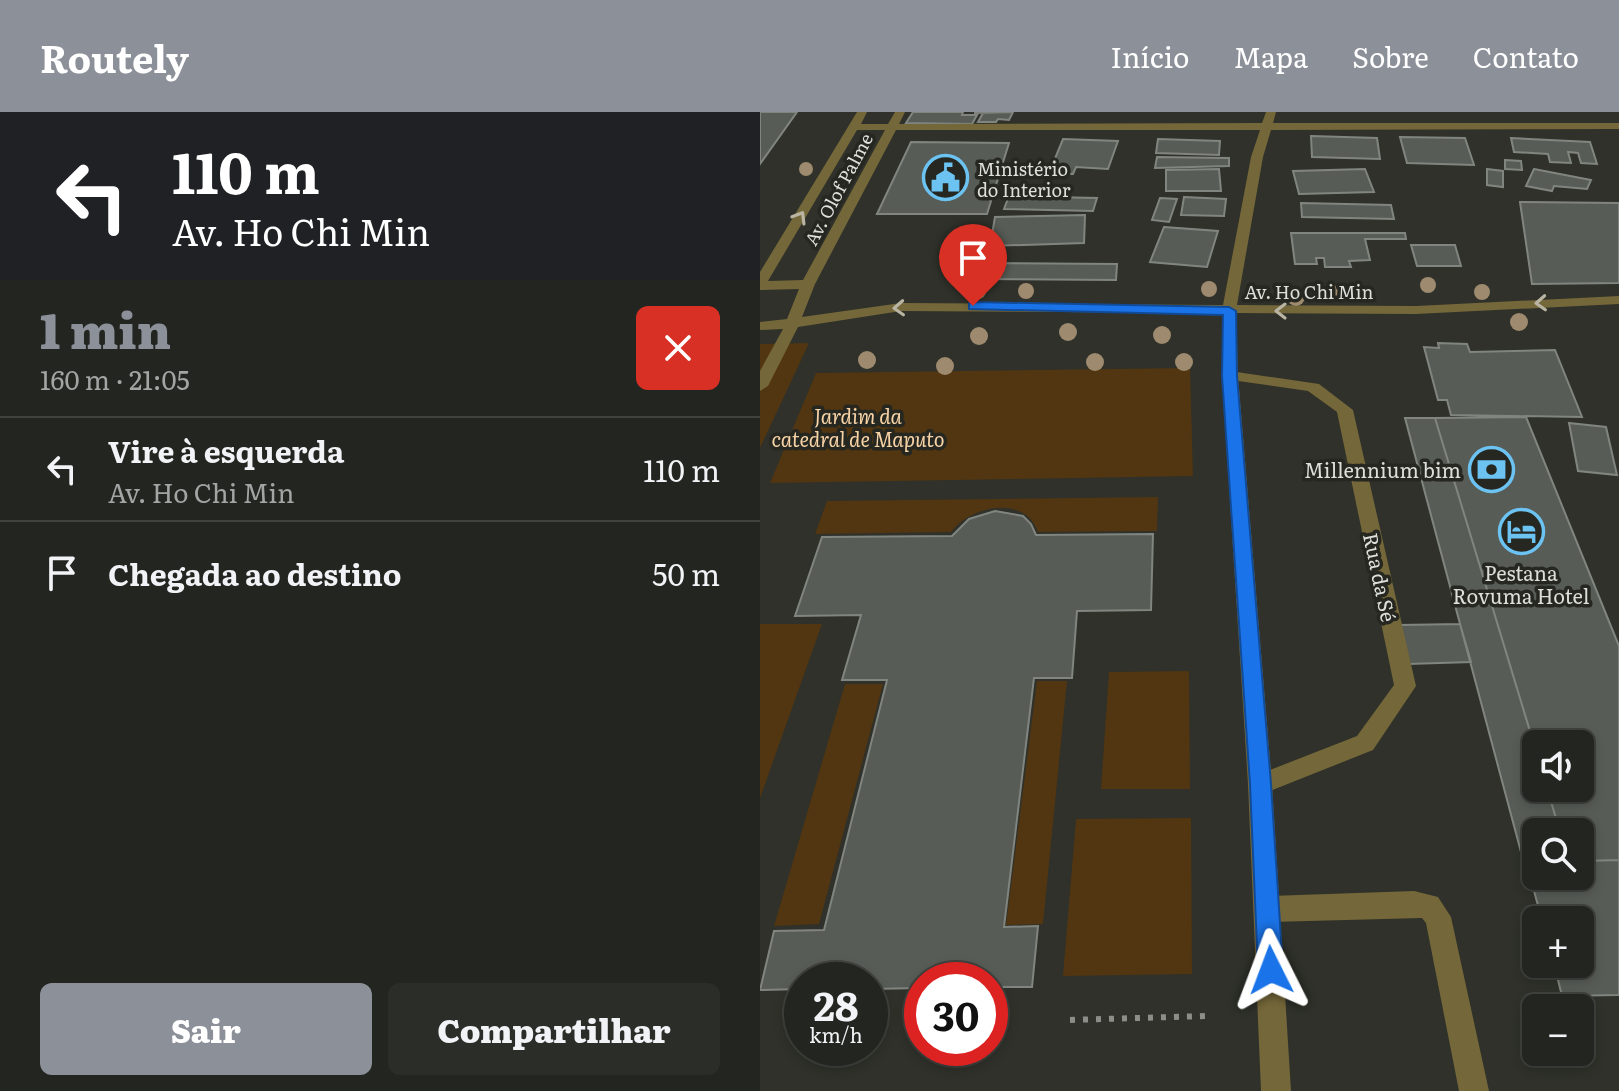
<!DOCTYPE html>
<html lang="pt">
<head>
<meta charset="utf-8">
<style>
  body { margin:0; font-family:Literata,serif; background:#2b2d29; color:#f1f3f6; height:100vh; display:flex; flex-direction:column; font-size:30px; white-space:nowrap }
  * { box-sizing:border-box; margin:0 }
  p { font-size:26px; color:#a3a5a5 }
  .icon { flex:none; width:44px; height:44px; fill:none; stroke:currentColor; stroke-width:2; stroke-linecap:round; stroke-linejoin:round }
  .map { position:relative; flex:1; overflow:hidden }
  .drawer { display:flex; flex-direction:column; background:#232520; width:760px }
  .drawer>* { flex:none }
  .guide { background:#202124; color:#fff; overflow:hidden }
  .fabs { position:absolute; left:762px; top:618px; display:grid; gap:16px }
  .fabs a { display:grid; place-items:center; width:72px; height:72px; border-radius:12px; background:#232520; box-shadow:0 4px 12px #0003,0 0 0 2px #40423e; font-size:40px }
  .speed { position:absolute; left:24px; top:850px; display:flex; gap:16px; font-size:40px; font-weight:700; text-align:center }
  .speed>* { display:grid; place-content:center; width:104px; height:104px; border-radius:50%; background:#232520; box-shadow:0 4px 12px #0003,0 0 0 2px #40423e; line-height:1 }
  .speed small { font-size:20px; font-weight:400 }
  .speed .limit { border:12px solid #d22; background:#fff; color:#111 }
  .pin { position:absolute; display:grid; place-items:center; width:68px; height:68px; color:#fff; margin:-82px -34px; border-radius:50% 50% 50% 0; rotate:-45deg; box-shadow:0 0 8px #0007 }
  .pin .icon { rotate:45deg }
  .me { position:absolute; width:88px; margin:-44px; rotate:357deg; stroke-linejoin:round; filter:drop-shadow(0 0 6px #0008) }
  .turn { display:flex; align-items:center; gap:28px; height:168px; padding:0 40px; font-size:36px }
  .turn .icon { width:104px; height:104px; stroke-width:2.5 }
  .turn b { display:block; font-size:56px; line-height:68px }
  .round { display:grid; place-items:center; flex:none; width:84px; height:84px; border-radius:12px; background:#2b2d29 }
  .headline { display:flex; align-items:center; justify-content:space-between; height:136px; padding:0 40px }
  h1 { font-size:48px; font-weight:800; line-height:60px; color:#8c9099 }
  .primary-button { display:flex; gap:16px; margin-top:auto; padding:16px 40px }
  .primary-button a { flex:1; height:92px; border-radius:12px; background:#8c9099; color:#fff; font-size:32px; font-weight:800; line-height:92px; text-align:center }
  .primary-button a+a { background:#2b2d29; color:#f1f3f6 }
  ul { padding:0; list-style:none }
  li { display:flex; align-items:center; gap:24px; height:104px; padding:0 40px; border-top:2px solid #40423e }
  li div { flex:1 }
  li b { display:block; font-size:30px }
  li em { font-style:normal }
  header { display:flex; align-items:center; gap:48px; box-sizing:border-box; height:112px; padding:0 40px; background:#8c9099; color:#fff }
  header strong { font-size:38px }
  nav { display:flex; gap:44px; margin-inline-start:auto; font-size:28px }
  main { display:flex; flex:1; min-height:0 }
  .map>svg:first-child { display:block }
  .green { fill:#513611 }
  .building { fill:#575c56; stroke:#80867f; stroke-width:2 }
  .lines { fill:none; stroke-linecap:round; stroke-linejoin:round }
  .path { stroke:#8d8e89; stroke-width:6; stroke-dasharray:5 8; stroke-linecap:butt }
  .service { fill:#746739; fill-rule:evenodd }
  .minor { fill:#746739; fill-rule:evenodd }
  .tree { fill:#9e8a6e }
  .oneway { stroke:#b9b5a2 }
  .route { fill:#1a73e8; stroke:#114b97; stroke-width:2 }
  .labels { text-anchor:middle; dominant-baseline:central; stroke-width:7; stroke-linejoin:round; paint-order:stroke }
  .far-poi-label { font-size:18px; fill:#dedfdb; stroke:#252720; text-anchor:start }
  .far-street-label { font-size:18px; fill:#dedfdb; stroke:#252720 }
  .park-label { font-size:20px; font-style:italic; fill:#f8d3a6; stroke:#252720 }
  .poi-label { font-size:20px; fill:#dedfdb; stroke:#252720; text-anchor:end }
  .street-label { font-size:20px; fill:#dedfdb; stroke:#252720 }
</style>
</head>
<body>
<header>
<strong>Routely</strong>
<nav><a>Início</a><a>Mapa</a><a>Sobre</a><a>Contato</a></nav>
</header>
<main>
<section class="drawer">
<div class="guide">
<div class="turn"><svg class="icon" aria-label="left" viewBox="0 0 24 24"><path d="M17 20v-9H6M10 6l-5 5 5 5"/></svg><div><b>110 m</b>Av. Ho Chi Min</div></div>
</div>
<div class="headline"><div><h1>1 min</h1><p>160 m · 21:05</p></div><a class="round" style="background:#d93025;color:#fff"><svg class="icon" aria-label="close" viewBox="0 0 24 24"><path d="M6 6l12 12M18 6L6 18"/></svg></a></div>
<ul>
<li><svg class="icon" aria-label="left" viewBox="0 0 24 24"><path d="M17 20v-9H6M10 6l-5 5 5 5"/></svg><div><b>Vire à esquerda</b><p>Av. Ho Chi Min</p></div><em>110 m</em></li>
<li><svg class="icon" aria-label="arrive" viewBox="0 0 24 24"><path d="M6 21V4h12l-3 4 3 4H6"/></svg><div><b>Chegada ao destino</b></div><em>50 m</em></li>
</ul>
<div class="primary-button"><a>Sair</a><a>Compartilhar</a></div>
</section>
<div class="map">
<svg width="859" height="979" viewBox="0 0 859 979">
  <rect width="100%" height="100%" fill="#2f312a"/>
  <path class="green" d="M49 231 0 336V232Z
    M430 256 433 364 10 371 56 261Z
    M398 385 397 419 278 420C265 382 210 394 191 420L55 422 67 389Z
    M0 512H62L0 686Z
    M429 559 430 677H341L349 560Z
    M277 569H307L283 812 246 813Z
    M85 572H123L59 812 14 814Z
    M431 706 432 862 303 864 316 707Z"/>
  <path class="building" d="M0 0H37L0 52Z
    M153 0H203L202 3H217L212 12 146 11Z
    M253 0 249 8 238 7 236 10H218L223 1H214Z
    M551 24 617 26 620 47 552 45Z
    M640 25 705 26 714 53 647 51Z
    M751 26 830 30 837 52 821 51 818 41 808 40 811 51 790 50 788 42 754 40Z
    M303 27 358 29 348 57 316 55 313 62 289 61Z
    M398 27 460 29 459 43 396 41Z
    M151 30 249 31 227 102H117Z
    M397 45 469 46V54L395 56Z
    M745 48 761 49 762 58 745 57Z
    M459 57 461 79H406V58Z
    M605 57 614 80 539 82 533 59Z
    M727 57 743 59V75L727 73Z
    M774 57 831 68 827 77 794 74 792 79 766 74Z
    M249 84 337 86 333 99 244 97Z
    M424 85 466 87 464 104 421 103Z
    M400 86 417 87 409 110 392 108Z
    M760 90 859 91V171L772 172Z
    M541 91 631 93 634 107 542 105Z
    M325 103 324 131 230 134 235 105Z
    M404 115 458 119 447 155 390 150Z
    M531 121H645L646 127H605L610 148 589 149 591 155H565L564 146H556L557 152H535Z
    M651 133H695L701 154H657Z
    M210 151 357 152 356 168 205 167Z
    M678 231 707 232 710 240 795 238 822 305 691 303 687 288H678L664 235 679 236Z
    M766 305 859 534V748L820 749V720H800L787 676H820V632H776V639L675 306Z
    M645 306H675L776 639V676H787L800 720H776V740H761Z
    M809 311 846 315 857 363 818 359Z
    M235 399 263 404 271 412 276 423 393 422 391 498 317 499 312 566H274L244 815 278 814 272 875H230V868H162V876L110 877V868H42V877L0 878 14 819 64 818 127 568H82L101 503 35 504 62 425 192 424 209 407Z
    M700 512 711 550 648 552 640 513Z
    M859 748V883L802 884 794 852H820V808H782L766 750 776 749V764H820V749Z"/>
  <g class="lines">
    <path class="path" d="M310 908 447 904"/>
    <path class="service" d="M470 259 559 272 593 298 656 574 613 638 500 683 492 679 488 672 492 665 597 624 634 573 577 300 548 279 464 267 462 264Z
      M654 779 678 785 691 805 729 979H699L666 811 662 806 508 810 499 806 495 797 499 788 508 784Z"/>
    <path class="minor" d="M97 0H107L101 12H128L135 0H145L139 12 502 11 506 0H516L513 11H859V17L511 18 503 45 477 193 656 194 859 184V192L656 202 476 201 478 264 512 672 531 979H501L488 672 462 264V201L141 199 38 215 8 274 0 279V259L23 217 0 218V210L27 207 39 177 0 178V160ZM97 18H125L43 168 8 169ZM136 18H500L491 45 463 193 141 191 42 205 55 172Z"/>
  </g>
  <g class="tree">
    <circle cx="46" cy="57" r="7"/>
    <circle cx="668" cy="173" r="8"/>
    <circle cx="449" cy="177" r="8"/>
    <circle cx="218" cy="179" r="8"/>
    <circle cx="266" cy="179" r="8"/>
    <circle cx="722" cy="180" r="8"/>
    <circle cx="573" cy="181" r="8"/>
    <circle cx="536" cy="185" r="9"/>
    <circle cx="759" cy="210" r="9"/>
    <circle cx="308" cy="220" r="9"/>
    <circle cx="402" cy="223" r="9"/>
    <circle cx="219" cy="224" r="9"/>
    <circle cx="107" cy="248" r="9"/>
    <circle cx="335" cy="250" r="9"/>
    <circle cx="424" cy="250" r="9"/>
    <circle cx="185" cy="254" r="9"/>
  </g>
  <defs><path id="oneway-chevron" d="M-2-3.5L2.5 0L-2 3.5" fill="none" stroke-width="1.6" stroke-linecap="round" stroke-linejoin="round" transform="scale(2)"/></defs>
  <g class="oneway">
    <use href="#oneway-chevron" transform="translate(40 105) rotate(-59)"/>
    <use href="#oneway-chevron" transform="translate(781 191) rotate(177)"/>
    <use href="#oneway-chevron" transform="translate(139 196) rotate(177)"/>
    <use href="#oneway-chevron" transform="translate(521 199) rotate(180)"/>
  </g>
  <path class="route" d="M213 190 469 195 476 199 477 264 511 672 523 858 519 866 511 870 502 866 498 858 490 672 462 264 463 203 209 197V191Z"/>
  <defs>
    <symbol id="civic-ring" viewBox="-11 -11 22 22"><circle r="9.5" fill="#252720" stroke="#6cc3f2" stroke-width="1.5"/><path d="M-.6-6.5H3V-4.5H.6V-3L4-1V1h2V6H-6V1h2V-1L-.6-3ZM-1.2 2.5V6h2.4V2.5Z" fill="#6cc3f2"/></symbol>
    <symbol id="bank-ring" viewBox="-11 -11 22 22"><circle r="9.5" fill="#252720" stroke="#6cc3f2" stroke-width="1.5"/><path d="M-6-4H6V4H-6ZM0-2.3a2.3 2.3 0 1 0 0 4.6a2.3 2.3 0 1 0 0-4.6Z" fill="#6cc3f2"/></symbol>
    <symbol id="hotel-ring" viewBox="-11 -11 22 22"><circle r="9.5" fill="#252720" stroke="#6cc3f2" stroke-width="1.5"/><path d="M-6-4.5h1.5V1H6V5H4.5V3h-9V5H-6ZM-4 0a1.8 1.8 0 1 1 3.6 0ZM.5 0V-2.5h3Q6-2.5 6 0Z" fill="#6cc3f2"/></symbol>
  </defs>
  <g fill-rule="evenodd">
    <use href="#civic-ring" x="160" y="40" width="51" height="51"/>
    <use href="#bank-ring" x="706" y="332" width="51" height="51"/>
    <use href="#hotel-ring" x="736" y="394" width="51" height="51"/>
  </g>
  <g class="labels">
    <g class="far-poi-label">
      <text x="217" y="56">Ministério<tspan x="217" dy="21">do Interior</tspan></text>
    </g>
    <g class="far-street-label">
      <text transform="translate(78 77) rotate(-62)">Av. Olof Palme</text>
      <text x="549" y="179">Av. Ho Chi Min</text>
    </g>
    <g class="park-label">
      <text x="98" y="303">Jardim da<tspan x="98" dy="23">catedral de Maputo</tspan></text>
    </g>
    <g class="poi-label">
      <text x="701" y="357">Millennium bim</text>
      <text x="761" y="460" text-anchor="middle">Pestana<tspan x="761" dy="23">Rovuma Hotel</tspan></text>
    </g>
    <g class="street-label">
      <text transform="translate(621 465) rotate(78)">Rua da Sé</text>
    </g>
  </g>
</svg>
<div class="fabs">
<a><svg class="icon" aria-label="sound" viewBox="0 0 24 24"><path d="M4 9h4l5-4v14l-5-4H4zM17 9q2 3 0 6"/></svg></a>
<a><svg class="icon" aria-label="search" viewBox="0 0 24 24"><circle cx="10" cy="10" r="6"/><path d="M15 15l6 6"/></svg></a>
<a>+</a>
<a>−</a>
</div>
<div class="speed"><div>28<small>km/h</small></div><div class="limit">30</div></div>
<div class="pin" style="left:213px;top:194px;background:#d93025"><svg class="icon" aria-label="arrive" viewBox="0 0 24 24"><path d="M6 21V4h12l-3 4 3 4H6"/></svg></div>
<svg class="me" style="left:511px;top:858px" viewBox="-20 -20 40 40"><path d="M0-17L14 15 0 8-14 15z" fill="#1a73e8" stroke="#fff" stroke-width="4"/></svg>
</div>
</main>
</body>
</html>
